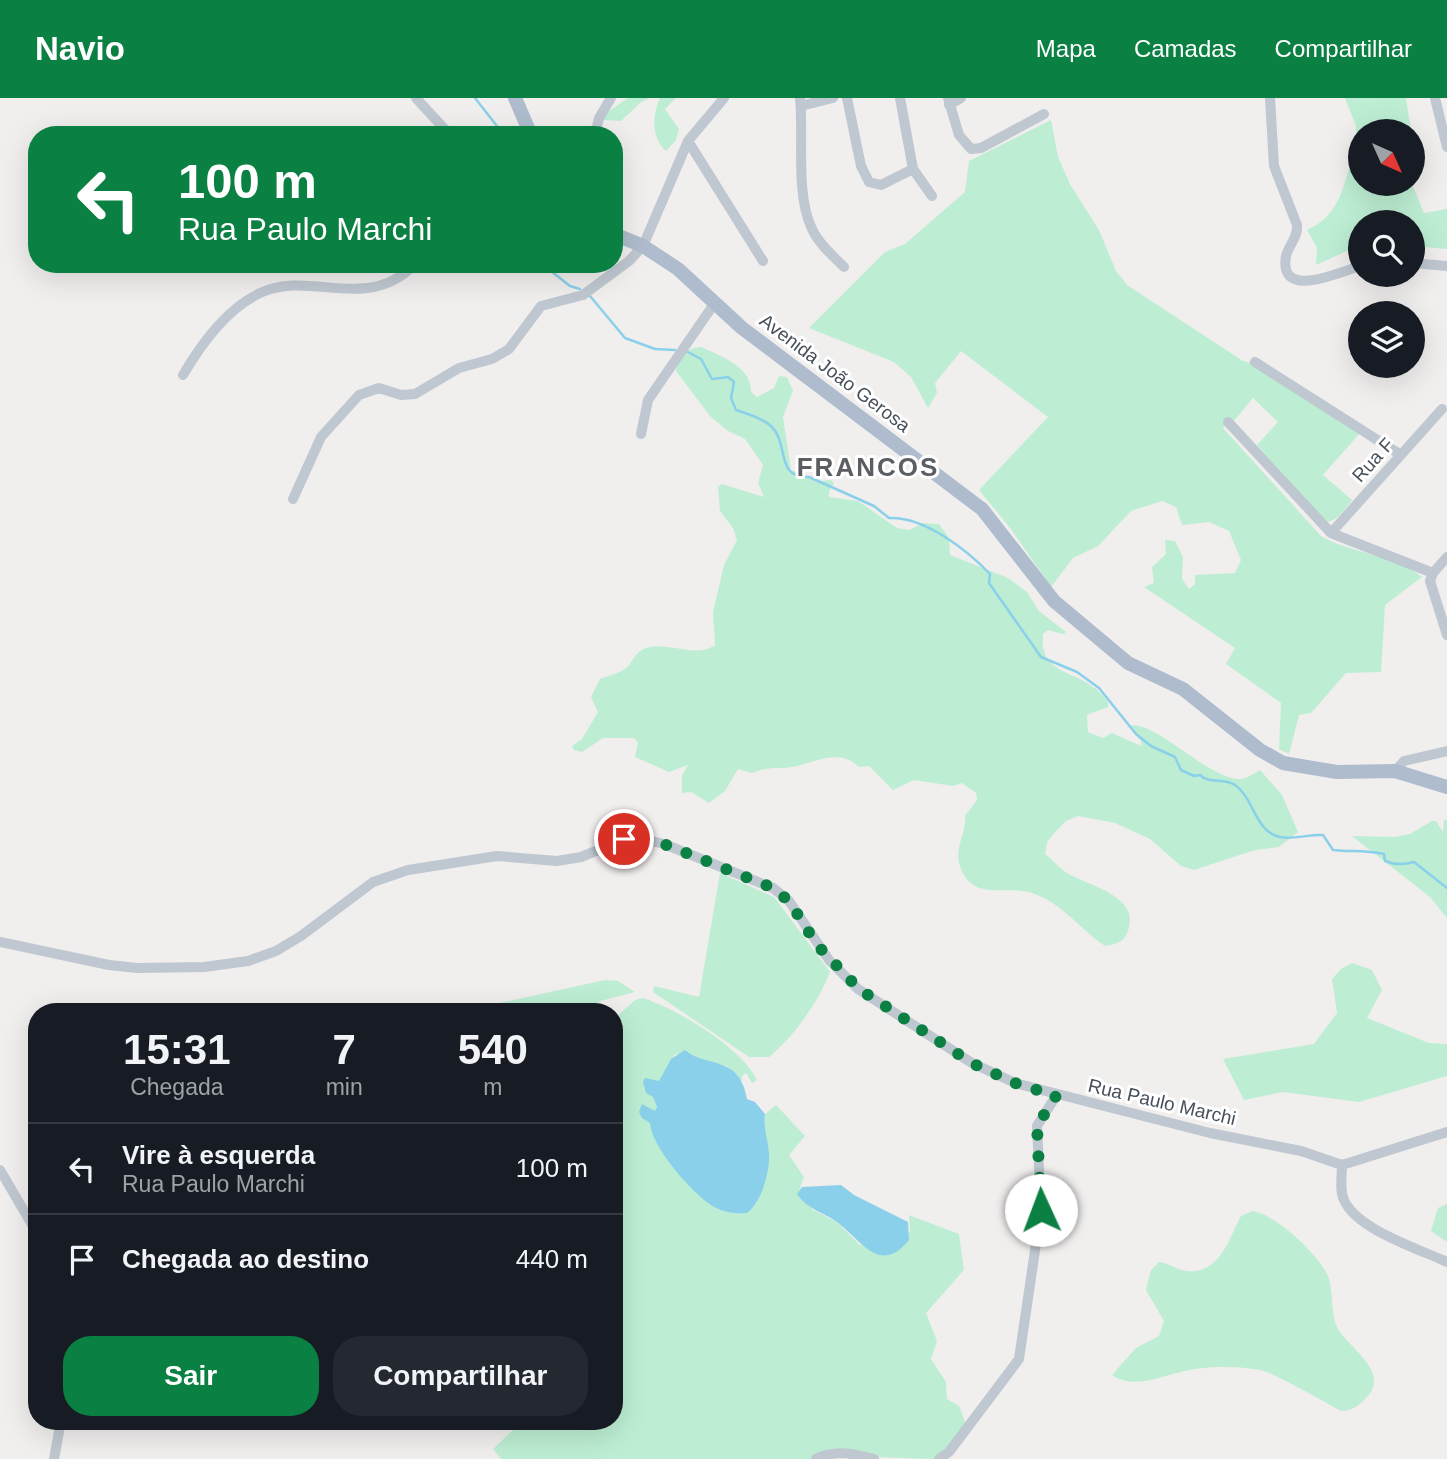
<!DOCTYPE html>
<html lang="pt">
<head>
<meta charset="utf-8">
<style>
  body { margin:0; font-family:Arial,sans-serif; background:#242831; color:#f1f3f6; height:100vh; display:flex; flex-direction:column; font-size:26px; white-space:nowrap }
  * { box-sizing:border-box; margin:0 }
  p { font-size:23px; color:#9ea1a6 }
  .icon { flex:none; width:38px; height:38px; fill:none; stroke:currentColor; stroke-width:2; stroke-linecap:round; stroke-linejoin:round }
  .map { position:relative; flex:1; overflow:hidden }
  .sheet { position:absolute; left:28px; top:905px; width:595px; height:427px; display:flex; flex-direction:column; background:#171b24; border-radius:28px; box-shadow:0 7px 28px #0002 }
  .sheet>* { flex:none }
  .guide { position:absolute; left:28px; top:28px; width:595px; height:147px; border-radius:28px; box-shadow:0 7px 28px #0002; background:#0b8043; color:#fff; overflow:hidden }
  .needle { width:46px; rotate:135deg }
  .tools { position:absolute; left:1348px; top:21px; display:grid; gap:14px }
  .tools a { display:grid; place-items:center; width:77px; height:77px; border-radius:50%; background:#171b24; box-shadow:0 7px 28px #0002; font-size:35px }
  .pin { position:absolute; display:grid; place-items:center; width:60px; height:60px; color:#fff; margin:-30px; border:4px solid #fff; border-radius:50%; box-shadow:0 2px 7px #0007 }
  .me { position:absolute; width:77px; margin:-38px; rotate:358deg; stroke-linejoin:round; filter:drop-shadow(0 0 5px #0008) }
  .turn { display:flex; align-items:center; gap:24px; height:147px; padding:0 35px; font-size:32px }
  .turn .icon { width:91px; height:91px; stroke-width:2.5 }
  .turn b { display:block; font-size:49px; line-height:60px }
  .eta { display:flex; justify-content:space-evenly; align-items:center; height:119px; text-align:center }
  .eta b { font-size:42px; font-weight:600; line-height:49px }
  .action { display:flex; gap:14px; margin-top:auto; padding:14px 35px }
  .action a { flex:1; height:80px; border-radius:28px; background:#0b8043; color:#fff; font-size:28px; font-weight:600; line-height:80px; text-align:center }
  .action a+a { background:#242831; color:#f1f3f6 }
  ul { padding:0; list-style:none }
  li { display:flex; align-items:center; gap:21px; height:91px; padding:0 35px; border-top:2px solid #363941 }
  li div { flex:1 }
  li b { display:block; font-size:26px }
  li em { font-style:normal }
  header { display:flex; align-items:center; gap:42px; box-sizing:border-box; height:98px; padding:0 35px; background:#0b8043; color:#fff }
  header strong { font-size:33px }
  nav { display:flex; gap:38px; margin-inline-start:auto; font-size:24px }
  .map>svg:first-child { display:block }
  .green { fill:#bdeed3 }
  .water { fill:#8bd0ea }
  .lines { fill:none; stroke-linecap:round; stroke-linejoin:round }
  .stream { stroke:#8bd0ea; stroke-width:2.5 }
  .minor { stroke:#bfc7d0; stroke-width:10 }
  .major { stroke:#aebccd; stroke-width:14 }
  .route { stroke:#0b8043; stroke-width:12; stroke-dasharray:0 21.6 }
  .labels { text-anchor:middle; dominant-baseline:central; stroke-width:6; stroke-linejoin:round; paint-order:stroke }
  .street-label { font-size:19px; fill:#47505b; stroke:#fff }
  .district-label { font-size:26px; font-weight:bold; letter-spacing:2px; fill:#5b5e63; stroke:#fff }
</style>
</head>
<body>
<header>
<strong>Navio</strong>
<nav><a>Mapa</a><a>Camadas</a><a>Compartilhar</a></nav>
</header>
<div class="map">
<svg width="1447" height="1361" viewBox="0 0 1447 1361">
  <rect width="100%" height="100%" fill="#f1eeee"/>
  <path class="green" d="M628 0H650L641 4 621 23 603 22 606 15Z
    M660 0H676L665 11 679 31 676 42 666 53C651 39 652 18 660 0Z
    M1345 0H1406L1411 33H1360V86H1412L1424 115 1447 111V151L1412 148V124H1360V153H1347L1316 167 1317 150 1307 132C1344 117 1348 72 1356 38V28Z
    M1051 22 1058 59 1071 88 1099 132 1116 173 1127 187 1243 263 1255 266 1359 336 1323 377 1352 402C1344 412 1336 426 1322 424L1257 347 1278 324 1253 300 1233 324 1229 320 1223 330 1321 438C1351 456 1395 456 1422 479L1385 507 1381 574 1346 575 1311 615 1299 617 1289 656 1279 651 1281 605 1226 566 1235 550 1144 489 1154 485 1152 469 1166 456 1165 442 1175 443 1183 459 1182 481 1189 491 1195 486V477L1235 475 1241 462 1229 433 1209 424 1182 427 1176 409 1162 403 1131 413 1098 448 1073 460 1051 489 1011 431 979 392 1048 319 961 253 935 285 937 295 928 310 911 279 894 264 809 230 885 154 905 146 965 94 969 63Z
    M701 249C721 258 752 269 751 294L757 299 774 290 779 278 787 279 793 293 783 319 791 372 821 383 831 382 834 385 829 394V399L858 403 897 430 909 432 923 425 939 426 949 440 950 457 1008 480 1027 494 1039 513 1066 534 1063 536 1048 532 1043 536C1038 582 1085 569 1108 604V609L1087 617 1088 634 1103 640 1112 635 1141 648V643L1129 628C1153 620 1209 682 1240 681 1247 681 1254 675 1260 672L1282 697 1298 734 1279 749 1255 752 1194 772 1181 768 1150 741 1115 725 1078 718 1066 723 1056 733 1047 744 1045 756C1053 762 1059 770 1067 775 1084 786 1138 797 1129 829 1126 843 1118 846 1105 848 1081 832 1061 804 1032 795 1005 786 971 806 959 765 955 748 967 733 965 718L977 702 976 695 962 685 953 688 914 682 893 692 869 668 859 669C837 647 809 669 784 670 771 670 765 670 752 675L738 671 725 693 709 705 691 694 682 695V678L688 667 669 674 635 659 638 645 634 640H603L582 654 574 652 572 648 582 641 598 614 591 599 600 581C608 578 620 575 626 570 635 562 635 552 650 549 671 545 697 560 715 547L713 514 724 467 737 442 733 430 720 413 718 389 722 386 764 399 758 385 763 367 745 341 728 333 710 318 676 273C677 258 687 250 701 249Z
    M1444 722H1447V820L1430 799 1352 738 1395 739 1410 736 1432 723H1436L1443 734Z
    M720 775 774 799 830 874C818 905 794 938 769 959H749L653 894 654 888 699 899Z
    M1352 865 1372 872 1382 892 1367 920 1429 945 1447 946V978L1359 1004 1283 994 1244 1002 1223 961 1314 946 1337 915 1332 881 1341 871Z
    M605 882 618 883 635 894 600 903 591 913H463Z
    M643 900C677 911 741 949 757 982L752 985 746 975 742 978V983L727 968 675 956 659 983 654 985 653 999 657 1009 650 1025 761 1095 769 1055 764 1028 765 1016 776 1007 805 1038 789 1057 804 1079 798 1096 813 1112 837 1124 860 1147 910 1134 909 1117 959 1136 964 1172 926 1215 937 1243 931 1261 946 1284 947 1301 959 1308 966 1326 939 1361C897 1361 858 1356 816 1361H501L493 1351 515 1330V1323H614V921L635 902Z
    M1447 1106V1144L1431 1133 1438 1110Z
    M1253 1113C1275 1116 1319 1157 1328 1178 1334 1194 1330 1216 1338 1231 1351 1252 1392 1275 1365 1301 1357 1309 1353 1312 1342 1313 1326 1305 1273 1274 1260 1272 1238 1268 1207 1268 1185 1273 1161 1278 1134 1292 1112 1277L1136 1250 1159 1238 1164 1223 1146 1192 1151 1172 1159 1164C1169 1165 1177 1172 1186 1173 1220 1177 1229 1140 1241 1118Z"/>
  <path class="water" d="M685 952C705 970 740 956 747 1001L755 1004 765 1016C763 1030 768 1041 769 1055 770 1074 762 1103 747 1115 734 1116 722 1114 711 1107 691 1094 651 1048 650 1025L642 1020 639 1014 642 1006 655 1013 657 1009 653 999 646 995 643 984 645 980 659 983 671 961Z
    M841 1087 854 1097 908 1124 909 1142C880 1178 861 1142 837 1124 823 1114 808 1112 797 1096L802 1089Z"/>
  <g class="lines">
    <path class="stream" d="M475 0 500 32
      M542 166 570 188 580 191
      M590 198 625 240 655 251 675 252
      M686 253 701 261 712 281 728 279 734 284 731 300 736 312C747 316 761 319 771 328 790 346 774 380 809 379L874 408 889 420C924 418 967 452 990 476L989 485 1041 559 1077 574 1099 590 1136 636 1151 648 1175 659 1181 672 1194 678 1200 677C1209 686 1224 680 1235 687 1254 700 1255 734 1280 739 1293 742 1309 736 1323 737L1333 752C1351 754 1364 752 1384 756L1385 763C1395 767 1404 767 1414 764L1447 790"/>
    <path class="minor" d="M416 0 450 37
      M800 0C804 38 795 96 812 131 819 146 833 158 844 169
      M847 0 861 68 869 84 881 87 913 71
      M900 0 913 71 932 98
      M948 0 959 37 971 51 981 50 1044 16
      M1270 0 1274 68 1297 127C1298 140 1289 146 1286 158 1278 203 1340 174 1360 168
      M1435 0 1447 49
      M949 7 961 0
      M801 8 833 0
      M595 37 599 20 611 0
      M688 43 763 163
      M1412 165 1447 168
      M1255 264 1401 357
      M183 277C201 246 226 211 260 195 311 171 366 216 415 166
      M1228 324 1331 435 1433 475
      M641 336 648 302 714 206
      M293 401 321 339 359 297 379 290 401 297 415 296 459 270 492 261 509 251 541 208 583 197 629 163 643 148 688 43 724 0
      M1331 435 1442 311
      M1447 459 1433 475 1430 483 1447 537
      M1395 673 1404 663 1447 653
      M0 844 109 867 137 870 204 869 248 863 276 853 301 838 373 784 408 772 497 758 557 763 581 759 623 742 638 740 664 746 773 790 789 803 829 862 858 891 972 965 1015 985 1210 1035 1301 1053 1342 1067 1447 1034
      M1342 1067C1342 1078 1339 1094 1345 1104 1359 1132 1419 1151 1447 1164
      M0 1072 37 1135
      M54 1361 61 1323
      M816 1361C835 1351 855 1356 874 1361
      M939 1361 949 1354 1019 1261 1041 1112 1037 1028 1056 998"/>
    <path class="major" d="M515 0 531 37
      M614 136 643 148 678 171 742 230 982 411 1054 503 1128 565 1183 591 1260 652 1283 665 1337 674 1395 673 1447 689"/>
  </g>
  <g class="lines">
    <path class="route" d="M624 741 638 740 664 746 773 790 789 803 817 847 859 891 972 965 1015 985 1056 998 1037 1028 1041 1112"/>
  </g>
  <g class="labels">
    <g class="street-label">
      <text transform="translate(835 275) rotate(37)">Avenida João Gerosa</text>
      <text transform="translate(1373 362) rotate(-48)">Rua F</text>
      <text transform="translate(1162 1004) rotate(13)">Rua Paulo Marchi</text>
    </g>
    <g class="district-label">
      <text x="868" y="369">FRANCOS</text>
    </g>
  </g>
</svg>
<div class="tools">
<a><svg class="needle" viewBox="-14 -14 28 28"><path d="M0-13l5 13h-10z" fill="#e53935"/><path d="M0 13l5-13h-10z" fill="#9ea1a6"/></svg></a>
<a><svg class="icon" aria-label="search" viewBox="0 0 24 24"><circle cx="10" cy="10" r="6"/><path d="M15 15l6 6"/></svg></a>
<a><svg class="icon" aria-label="layers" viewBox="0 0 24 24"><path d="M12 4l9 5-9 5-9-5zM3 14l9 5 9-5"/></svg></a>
</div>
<div class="pin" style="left:624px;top:741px;background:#d93025"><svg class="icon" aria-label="arrive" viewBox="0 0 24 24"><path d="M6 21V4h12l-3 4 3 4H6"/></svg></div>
<svg class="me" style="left:1041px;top:1112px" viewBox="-20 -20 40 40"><circle r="19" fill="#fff"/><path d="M0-13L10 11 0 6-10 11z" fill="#0b8043"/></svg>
<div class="guide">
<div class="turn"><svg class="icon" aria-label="left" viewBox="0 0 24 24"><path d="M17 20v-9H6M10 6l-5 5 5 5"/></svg><div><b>100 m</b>Rua Paulo Marchi</div></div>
</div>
<section class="sheet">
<div class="eta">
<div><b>15:31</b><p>Chegada</p></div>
<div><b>7</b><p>min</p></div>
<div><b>540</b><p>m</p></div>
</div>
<ul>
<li><svg class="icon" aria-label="left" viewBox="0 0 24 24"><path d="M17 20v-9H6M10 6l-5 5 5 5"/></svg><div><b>Vire à esquerda</b><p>Rua Paulo Marchi</p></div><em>100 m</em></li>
<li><svg class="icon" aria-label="arrive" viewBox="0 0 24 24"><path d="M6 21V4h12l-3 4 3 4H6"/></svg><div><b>Chegada ao destino</b></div><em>440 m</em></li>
</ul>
<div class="action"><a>Sair</a><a>Compartilhar</a></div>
</section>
</div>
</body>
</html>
